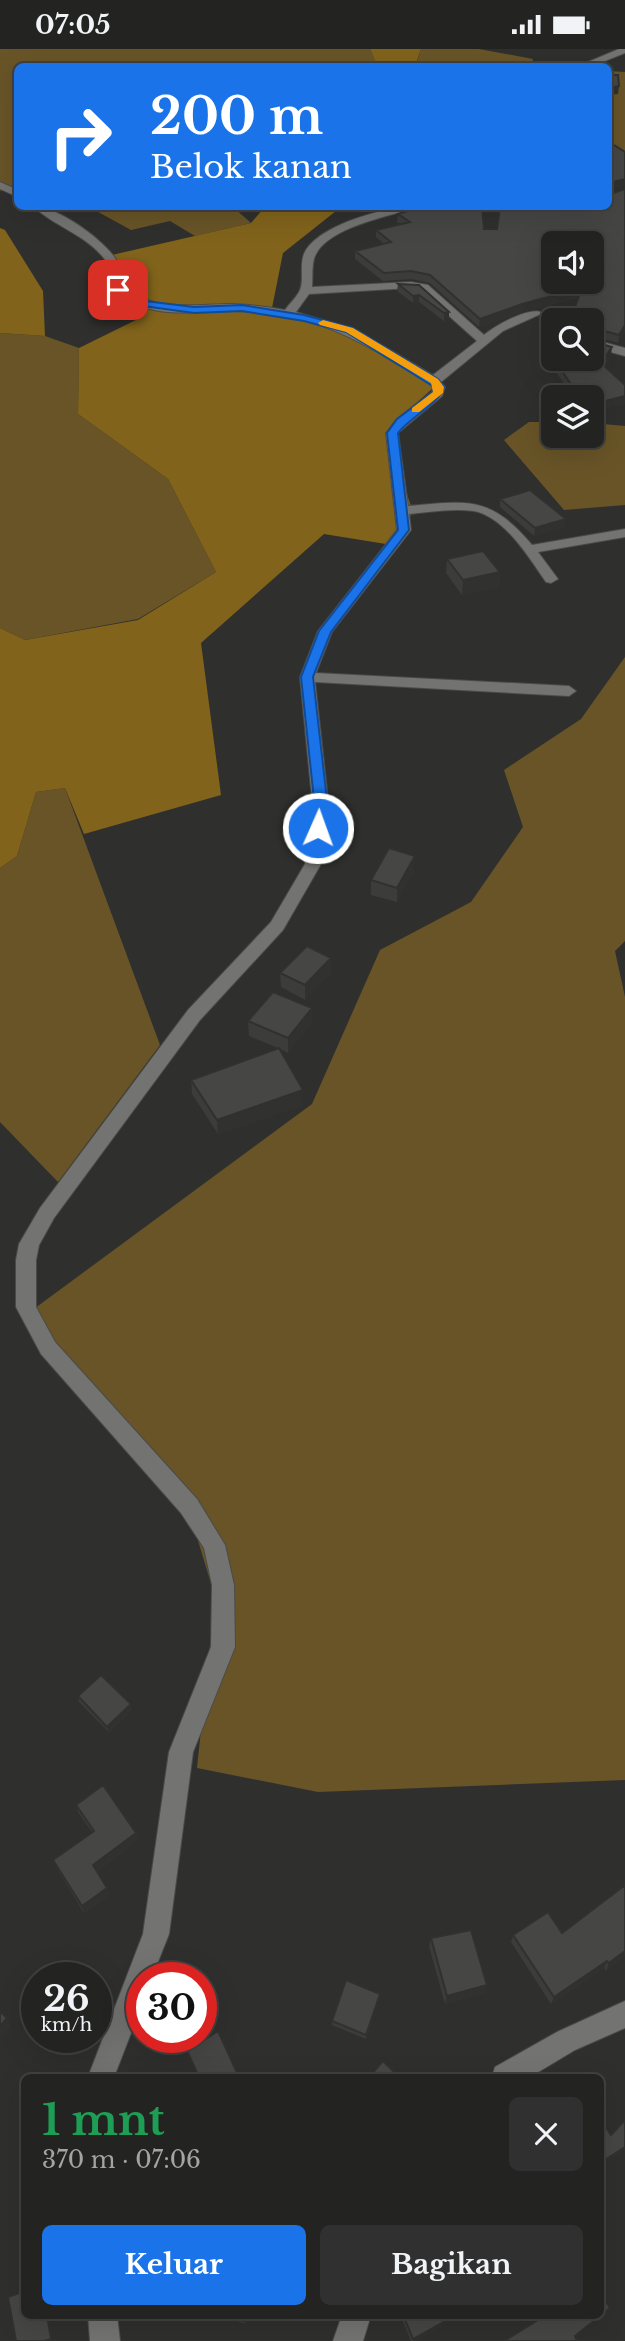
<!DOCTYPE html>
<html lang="id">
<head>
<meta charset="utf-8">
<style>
  body { margin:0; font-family:"Libre Baskerville",serif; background:#2f302f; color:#f1f3f6; height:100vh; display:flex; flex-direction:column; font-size:26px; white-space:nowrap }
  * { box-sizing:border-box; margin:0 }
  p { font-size:23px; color:#a3a4a5 }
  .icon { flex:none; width:38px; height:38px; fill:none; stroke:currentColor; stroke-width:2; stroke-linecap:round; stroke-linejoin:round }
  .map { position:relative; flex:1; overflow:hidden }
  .sheet { position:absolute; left:21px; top:2025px; width:583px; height:245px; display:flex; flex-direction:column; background:#232422; border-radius:10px; box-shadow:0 7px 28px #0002,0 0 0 2px #404140 }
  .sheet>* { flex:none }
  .top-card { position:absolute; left:14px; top:14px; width:598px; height:147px; border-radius:10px; box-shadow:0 7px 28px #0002,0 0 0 2px #404140; background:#1a73e8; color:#fff; overflow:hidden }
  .fabs { position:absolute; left:541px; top:182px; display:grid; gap:14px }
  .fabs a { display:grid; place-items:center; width:63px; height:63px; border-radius:10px; background:#232422; box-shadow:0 7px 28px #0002,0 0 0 2px #404140; font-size:35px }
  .speed { position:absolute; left:21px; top:1913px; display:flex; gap:14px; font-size:35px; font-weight:700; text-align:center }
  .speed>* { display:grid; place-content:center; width:91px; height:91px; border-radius:50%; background:#232422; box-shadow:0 7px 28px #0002,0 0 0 2px #404140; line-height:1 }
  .speed small { font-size:18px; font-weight:400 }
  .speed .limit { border:10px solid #d22; background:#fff; color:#111 }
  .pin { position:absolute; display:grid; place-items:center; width:60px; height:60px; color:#fff; margin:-30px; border-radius:14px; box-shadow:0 4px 10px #0006 }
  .me { position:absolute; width:77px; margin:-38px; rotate:2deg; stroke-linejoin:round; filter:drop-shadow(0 0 5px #0008) }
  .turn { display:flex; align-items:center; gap:24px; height:147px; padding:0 21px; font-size:32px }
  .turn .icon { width:91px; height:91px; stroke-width:2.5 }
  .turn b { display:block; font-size:49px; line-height:60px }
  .round { display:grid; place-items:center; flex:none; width:74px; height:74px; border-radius:10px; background:#2f302f }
  .headline { display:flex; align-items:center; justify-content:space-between; height:119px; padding:0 21px }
  h1 { font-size:42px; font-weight:700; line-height:52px; color:#1e9e55 }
  .cta { display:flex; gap:14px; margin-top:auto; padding:14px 21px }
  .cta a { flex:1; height:80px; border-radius:10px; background:#1a73e8; color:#fff; font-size:28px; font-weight:700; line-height:80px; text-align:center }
  .cta a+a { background:#2f302f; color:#f1f3f6 }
  .status { display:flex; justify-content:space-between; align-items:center; height:49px; padding:0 35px; background:#232422; direction:ltr }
  .status svg { height:19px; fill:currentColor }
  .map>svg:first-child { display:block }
  .green { fill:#685427 }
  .forest { fill:#81631b }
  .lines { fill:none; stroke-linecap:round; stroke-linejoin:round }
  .minor-casing { stroke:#4a4b49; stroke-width:2 }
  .minor { fill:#737472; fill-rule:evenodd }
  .wall { fill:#3c3c3a }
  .shaded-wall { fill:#313130 }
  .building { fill:#464644; stroke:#313130; stroke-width:2; fill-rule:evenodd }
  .route { fill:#1a73e8; stroke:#114b97; stroke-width:2 }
  .slow { fill:#f59e0b }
</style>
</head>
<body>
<div class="status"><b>07:05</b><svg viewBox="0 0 49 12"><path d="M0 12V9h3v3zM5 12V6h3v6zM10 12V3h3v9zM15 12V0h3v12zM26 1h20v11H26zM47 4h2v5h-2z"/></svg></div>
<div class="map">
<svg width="625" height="2292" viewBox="0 0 625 2292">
  <rect width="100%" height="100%" fill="#2f302e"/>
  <path class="green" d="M0 0H370L378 17 18 18 17 135 0 142Z
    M421 0H479L533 10 531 17 415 18Z
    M609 22 625 23V115L615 116 609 84Z
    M89 158H233L251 174 195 187 170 172 131 181Z
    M0 284 45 287 79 299 78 365 168 430 216 523 138 570 25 591 0 579Z
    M529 373H553V387H592V374L625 377V456L564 461 504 391Z
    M625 608V892L615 902 625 948V1731L318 1743 197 1719 215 1548 184 1445 27 1265 312 1055 380 901 471 853 523 778 504 721 581 670Z
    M65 739 160 996 58 1133 0 1073V819L17 807 36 743Z"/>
  <path class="forest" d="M370 0H421L415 17 378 18Z
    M265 158H341L283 204 272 259 347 279 423 320 433 339 402 367 390 396 413 463 392 496 324 485 201 594 221 746 84 785 65 739 36 743 17 807 0 819V579L25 591 138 571 216 523 168 430 78 365 79 299 142 268 112 206 251 174Z
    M0 179 5 181 43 242 45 287 0 284Z"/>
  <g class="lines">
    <defs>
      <path id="minor" d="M619 0H625V4L590 18H576Z
        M0 133 18 141V148L0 140Z
        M34 158C56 156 108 193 118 214 122 223 120 232 126 240 158 263 194 255 231 255 249 255 267 258 285 261 289 255 295 250 299 243 305 233 299 217 304 205 316 177 384 158 412 158L411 160C385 168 329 179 316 205 311 213 313 229 312 238L411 233 428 236 484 286C495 277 531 256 543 264L503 282 441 333 445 338 442 347 398 384 408 457C468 452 490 446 532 496L625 480V488L538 503 558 530 551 534 546 533C529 509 505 468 474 462 452 459 430 463 409 465L411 481 332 583 316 624 569 637 576 642 569 647 315 633 329 760 321 815 283 881 200 971 54 1169 39 1196 36 1211V1258L55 1293 197 1450 225 1496 234 1536 235 1598 193 1703 169 1885 152 1928H142V1956L114 2028H88L143 1885 169 1703 211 1598 212 1536 204 1499 181 1464 41 1305 16 1258V1211L19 1195 40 1159 188 961 271 873 305 815 313 760 300 628 318 582 397 481 386 384 397 370 432 343 433 338C424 328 409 322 397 315 345 282 301 264 238 262 204 261 170 269 137 256 101 241 120 229 103 208 84 185 54 177 34 158ZM411 239 420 241 477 292 433 326 356 281 296 263 309 245Z
        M592 290 625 299V307L592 298Z
        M625 1952V1979L575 2001 530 2028H492L495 2018 557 1983Z
        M88 2266H117L120 2292H90Z
        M342 2266H371L363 2292H333Z"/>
    </defs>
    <use href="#minor" class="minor-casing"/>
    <use href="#minor" class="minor"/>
  </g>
  <path class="wall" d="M411 158H482L484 180H497L625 282 618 294 593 287 592 288V271L579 248 521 263 479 278 430 234 411 230 383 232 355 210V202L384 195 376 188V181L401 175 397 173 398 165 411 161Z
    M398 235 419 236 449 263V270L444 272 419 253 413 254 397 242Z
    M611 306 604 317 625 336 600 361 592 354V348H585L579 344 572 346 554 320 555 312Z
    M500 450 565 477 534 487 500 458Z
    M447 510 500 523 499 538 462 546 446 524Z
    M414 821 397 853 371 846V831Z
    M280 924H331L305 951 281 938Z
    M248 972 312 974 288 1004 280 1000 303 1056 218 1085 192 1045 191 1031 278 999 249 987Z
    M78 1647 132 1660 109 1683 79 1653Z
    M76 1756 138 1791 97 1822 110 1846 84 1864 56 1818 53 1811 92 1783 78 1763Z
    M562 1884 625 1906 606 1922 604 1919 551 1955 511 1893 513 1886Z
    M431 1889 485 1944 445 1955 429 1897Z
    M380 1945 366 1990 332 1976V1972Z
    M223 2266H247L245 2275Z
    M400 2266H460L415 2292H411Z"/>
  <path class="shaded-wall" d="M619 37 618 45 609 46V39Z
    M625 130 624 137 609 142V134Z
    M582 239 581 247 521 263 479 278 480 270 522 255Z
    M419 246V253L413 254V247Z
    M449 263V270L444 272V264Z
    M625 276V282L618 294 619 286Z
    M612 298 611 306 600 323 601 314Z
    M580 336 579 344 572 346 573 338Z
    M625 347V355L600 361 601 353Z
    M566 470 565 477 534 487 535 479Z
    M500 523 499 538 462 546 463 531Z
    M415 807 414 821 397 853V839Z
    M331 909V924L305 951V936Z
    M312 959V974L288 1004V989Z
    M303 1041V1056L218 1085 217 1071Z
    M131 1655 132 1660 109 1683 107 1678Z
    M136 1784 138 1791 95 1823 93 1816Z
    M107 1839 110 1846 84 1864 82 1857Z
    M625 1902V1906L606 1922 609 1914Z
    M607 1912 604 1919 551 1955 554 1948Z
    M487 1936 485 1944 445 1955 447 1947Z
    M7 1969 11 1977 0 1990V1977Z
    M625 2098V2101L600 2117V2114Z
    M47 2266H49L53 2292H45Z
    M456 2266H460L415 2292H413V2290Z"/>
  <path class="building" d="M609 26H618L619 37 609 39Z
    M609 93 625 103V130L609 134Z
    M625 140V276L619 286 594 279 592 281V271H570L582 239 522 255 480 270 430 226 411 222 384 224 355 202 391 193 376 181 410 173 398 165 417 159 415 158H482L484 180H497L500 158H609V144L611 145ZM553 194H592V233H553Z
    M398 235 419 236 449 263 444 264 419 246 413 247Z
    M592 292 612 298 601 314 625 336V347L601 353 580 336 573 338 555 312 556 310H592Z
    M530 441 566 470 535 479 500 450Z
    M483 502 500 523 463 531 447 510Z
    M389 799 415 807 397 839 371 831Z
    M307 897 331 909 305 936 280 924Z
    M273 943 312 959 288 989 248 972Z
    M279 999 303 1041 217 1071 191 1031Z
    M101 1626 131 1655 107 1678 78 1647Z
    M103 1736 136 1784 93 1816 107 1839 82 1857 53 1811 94 1782 76 1756Z
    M625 1836V1902L609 1914 607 1912 554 1948 513 1886 548 1863 562 1884Z
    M471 1881 487 1936 447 1947 431 1889Z
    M346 1931 380 1945 366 1986 332 1972Z
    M0 1962 7 1969 0 1977Z
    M218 1982 239 2028H199L187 2002Z
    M383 2012 399 2028H369Z
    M600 2068 611 2086 625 2071V2098L600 2114Z
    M24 2242V2266H47L51 2290 45 2292H16L8 2248Z
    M600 2243 610 2259 575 2287 577 2292H504L546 2266H600Z
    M230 2266H245L244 2272Z
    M403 2266H456L413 2290Z"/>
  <path class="route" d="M118 238 145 252 194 258 242 256 304 266 353 279 438 330 444 338C441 353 408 370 398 384L409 481 331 583 313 628 328 760 323 782H314L312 779 315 760 301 628 319 582 398 481 387 384 397 370 433 343 434 338 346 283 304 272 242 262 194 264 143 257 115 243 114 241Z"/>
  <path class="slow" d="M323 271 353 279 438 330 444 338 443 344 419 363H412V359L433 343 431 334 346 283 320 276 318 274Z"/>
</svg>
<div class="fabs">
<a><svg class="icon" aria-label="sound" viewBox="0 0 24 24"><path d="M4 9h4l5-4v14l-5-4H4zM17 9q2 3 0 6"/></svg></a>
<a><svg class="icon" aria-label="search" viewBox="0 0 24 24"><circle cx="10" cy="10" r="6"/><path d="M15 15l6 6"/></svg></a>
<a><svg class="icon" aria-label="layers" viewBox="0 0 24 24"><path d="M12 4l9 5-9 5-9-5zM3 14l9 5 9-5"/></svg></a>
</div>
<div class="speed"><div>26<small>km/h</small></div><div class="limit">30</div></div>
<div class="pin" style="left:118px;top:241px;background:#d93025"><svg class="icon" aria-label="arrive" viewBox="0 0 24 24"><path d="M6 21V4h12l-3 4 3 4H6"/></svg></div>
<svg class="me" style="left:318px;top:779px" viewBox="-20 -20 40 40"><circle r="17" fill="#1a73e8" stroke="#fff" stroke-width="3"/><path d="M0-11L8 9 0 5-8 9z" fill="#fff"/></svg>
<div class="top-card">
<div class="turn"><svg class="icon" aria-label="right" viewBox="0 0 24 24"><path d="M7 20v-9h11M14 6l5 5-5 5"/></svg><div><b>200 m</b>Belok kanan</div></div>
</div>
<section class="sheet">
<div class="headline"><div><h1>1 mnt</h1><p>370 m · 07:06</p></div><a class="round"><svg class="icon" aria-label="close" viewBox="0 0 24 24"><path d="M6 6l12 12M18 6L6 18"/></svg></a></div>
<div class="cta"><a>Keluar</a><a>Bagikan</a></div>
</section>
</div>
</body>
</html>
